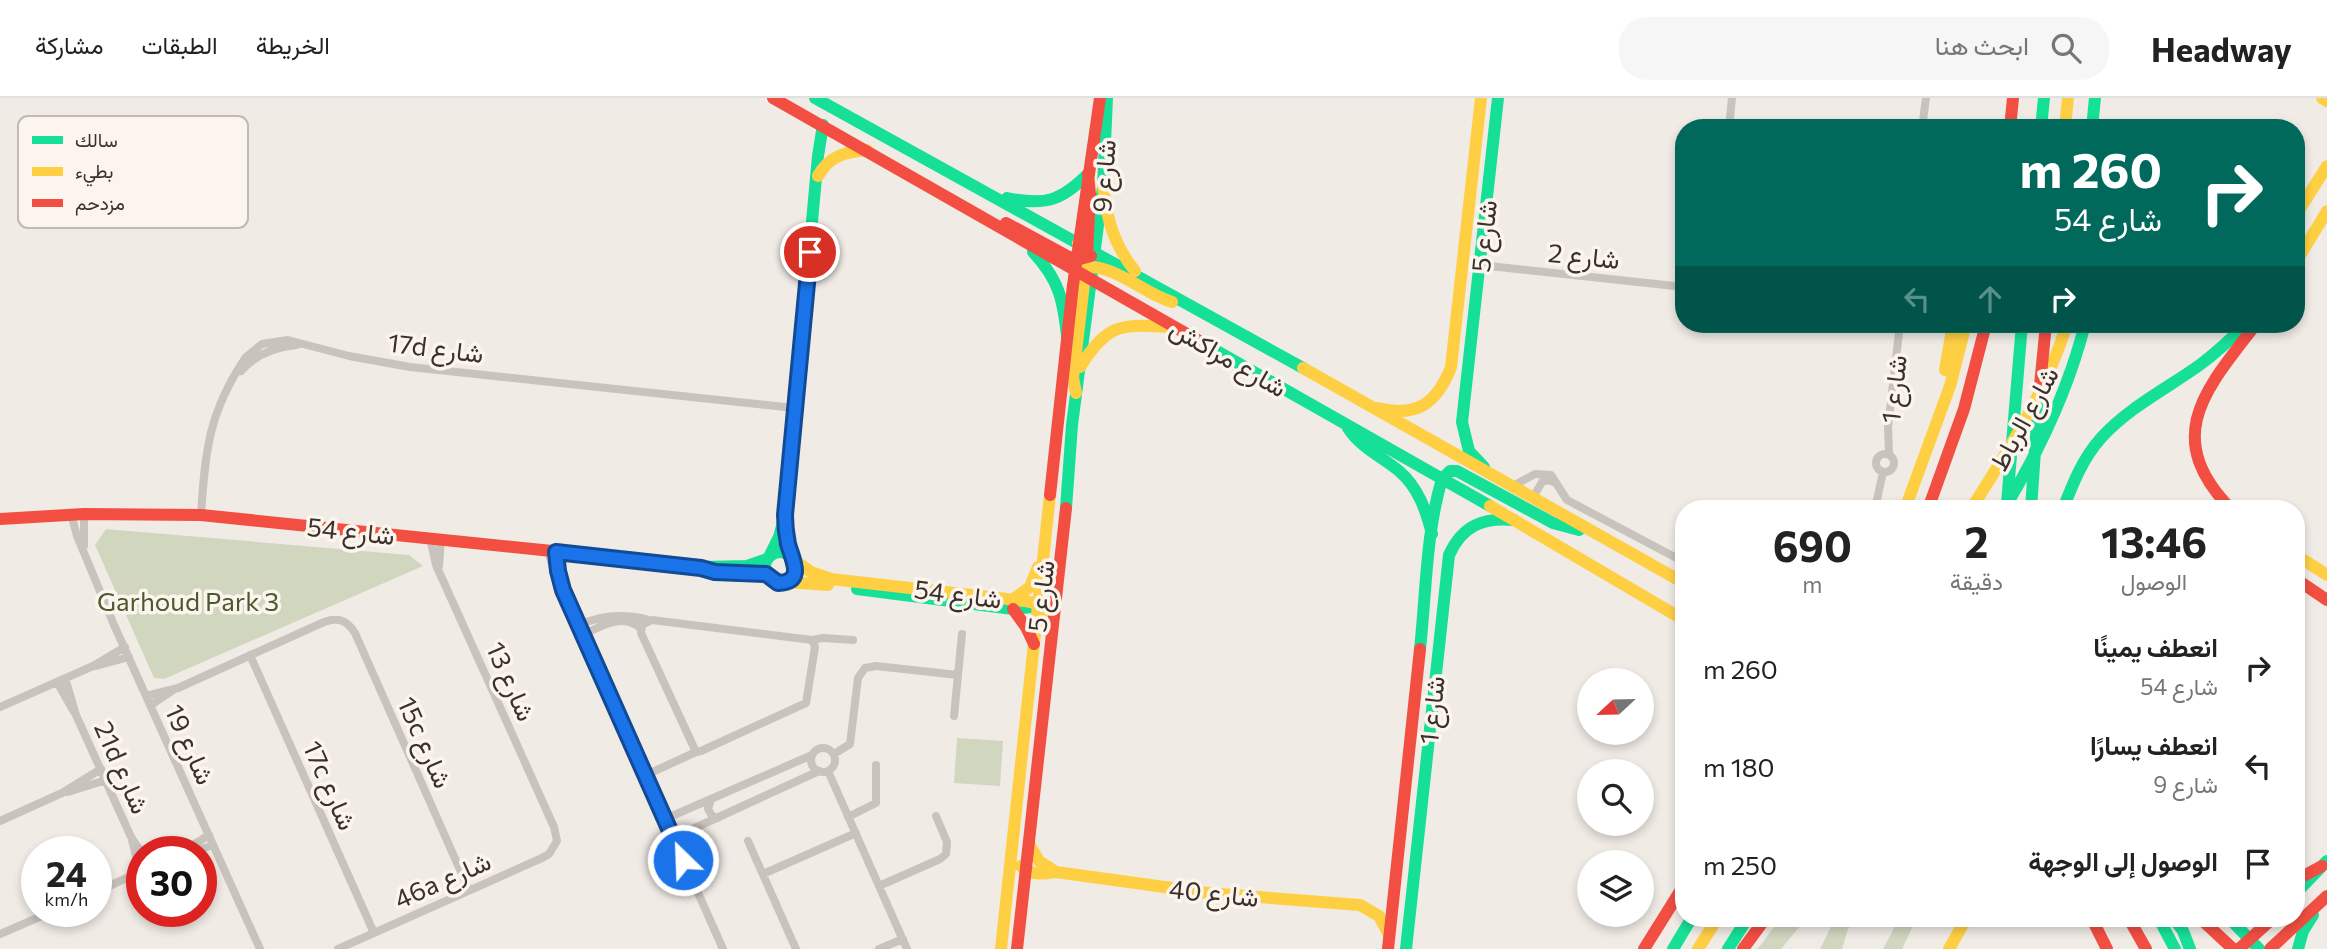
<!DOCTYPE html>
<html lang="ar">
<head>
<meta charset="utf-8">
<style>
  body { margin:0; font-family:Commissioner,Vazirmatn,sans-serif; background:#f6f6f6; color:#222; direction:rtl; height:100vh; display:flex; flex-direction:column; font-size:26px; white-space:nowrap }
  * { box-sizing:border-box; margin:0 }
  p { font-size:23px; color:#767676 }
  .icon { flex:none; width:38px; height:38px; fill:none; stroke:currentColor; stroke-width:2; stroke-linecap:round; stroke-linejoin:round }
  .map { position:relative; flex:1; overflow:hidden; direction:ltr }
  .drawer { position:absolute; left:1675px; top:402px; width:630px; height:427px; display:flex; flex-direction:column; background:#fff; border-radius:28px; box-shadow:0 4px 10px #0003; direction:rtl }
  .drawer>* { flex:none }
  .banner { position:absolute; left:1675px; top:21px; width:630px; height:214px; border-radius:28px; box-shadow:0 4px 10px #0003; direction:rtl; background:#00695c; color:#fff; overflow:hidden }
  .needle { width:46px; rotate:248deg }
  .fabs { position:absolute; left:1577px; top:570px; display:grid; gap:14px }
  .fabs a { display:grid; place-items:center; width:77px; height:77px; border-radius:50%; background:#fff; box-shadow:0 4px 10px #0003; font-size:35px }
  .speed { position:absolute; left:21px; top:738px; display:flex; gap:14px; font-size:35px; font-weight:700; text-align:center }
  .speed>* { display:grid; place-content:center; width:91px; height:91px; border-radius:50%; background:#fff; box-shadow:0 4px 10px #0003; line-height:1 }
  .speed small { font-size:18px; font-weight:400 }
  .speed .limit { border:10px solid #d22; background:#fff; color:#111 }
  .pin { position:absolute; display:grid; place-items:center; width:60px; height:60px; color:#fff; margin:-30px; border:4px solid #fff; border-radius:50%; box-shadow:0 2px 7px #0007 }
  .me { position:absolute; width:77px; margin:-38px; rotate:336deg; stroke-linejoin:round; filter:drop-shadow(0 0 5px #0008) }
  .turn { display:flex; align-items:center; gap:24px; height:147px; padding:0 28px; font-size:32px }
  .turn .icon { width:91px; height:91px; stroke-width:2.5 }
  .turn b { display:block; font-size:49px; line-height:60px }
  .lanes { display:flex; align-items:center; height:66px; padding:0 28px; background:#0003; justify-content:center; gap:35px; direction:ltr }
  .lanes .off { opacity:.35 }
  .eta { display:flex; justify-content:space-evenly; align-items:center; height:119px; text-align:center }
  .eta b { font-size:42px; font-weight:700; line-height:49px }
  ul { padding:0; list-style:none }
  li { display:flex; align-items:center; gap:21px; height:98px; padding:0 28px }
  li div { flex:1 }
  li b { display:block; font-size:26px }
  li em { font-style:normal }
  header { display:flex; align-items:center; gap:42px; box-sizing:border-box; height:98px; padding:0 35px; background:#fff; border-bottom:2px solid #e0e0e0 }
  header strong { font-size:33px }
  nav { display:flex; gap:38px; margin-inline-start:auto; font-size:24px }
  .search { width:490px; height:63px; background:#f6f6f6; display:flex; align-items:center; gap:18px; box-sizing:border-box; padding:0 24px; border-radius:28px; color:#767676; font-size:26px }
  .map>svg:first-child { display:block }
  .green { fill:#d1d6bf }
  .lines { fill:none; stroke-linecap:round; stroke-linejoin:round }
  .street { stroke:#c9c3be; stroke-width:8 }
  .fast { stroke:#16e098; stroke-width:12 }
  .slow { stroke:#ffcf43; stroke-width:12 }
  .jam { stroke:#f24e42; stroke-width:12 }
  .route-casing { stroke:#114b97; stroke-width:18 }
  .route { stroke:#1a73e8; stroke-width:12 }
  .labels { text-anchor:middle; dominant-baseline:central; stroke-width:7; stroke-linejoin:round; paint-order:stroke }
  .street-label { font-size:26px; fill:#3b302b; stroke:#fbf5ee }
  .park-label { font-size:26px; fill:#4a5a2e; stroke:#fbf5ee }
  .key { fill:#fbf5ee; stroke:#c1bab4; stroke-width:2 }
  .key-label { font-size:19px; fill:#3b302b }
</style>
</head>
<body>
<header>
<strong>Headway</strong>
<div class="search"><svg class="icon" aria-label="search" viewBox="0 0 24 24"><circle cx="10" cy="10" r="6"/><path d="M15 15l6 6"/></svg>ابحث هنا</div>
<nav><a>الخريطة</a><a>الطبقات</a><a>مشاركة</a></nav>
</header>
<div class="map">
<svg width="2327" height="851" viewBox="0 0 2327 851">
  <rect width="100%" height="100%" fill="#f0ebe5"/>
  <path class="green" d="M106 431 409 457 423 468 164 581 154 580 95 447Z
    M957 640 1003 643 1000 688 954 685Z
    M1782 821H1806L1781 851H1757C1768 841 1767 832 1782 824Z
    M1835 821H1856L1848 831 1842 851H1820Z
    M1899 821H1916L1902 851H1883Z"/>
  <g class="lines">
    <path class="street" d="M1729 30 1732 0
      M1922 30 1926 0
      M1480 167 1684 189
      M241 273C256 256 275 249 297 247
      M1876 365a9 9 0 1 1 18 0a9 9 0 1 1-18 0Z
      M1889 356 1888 329 1900 226
      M1511 389 1535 376 1551 377 1567 402 1684 464
      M1532 401 1542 384 1548 382 1556 385
      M1875 411 1883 374
      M71 416 77 438 114 527 260 851
      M84 416V448
      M201 417C205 353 209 313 246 259L262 246 288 242 349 258 410 269 794 310
      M548 453 556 481
      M556 454 558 473 563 492 723 851
      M439 468 441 441
      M652 522 812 542 815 549 806 605 701 653 696 654 641 535 642 527Z
      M579 527C602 517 624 515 649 522
      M583 537C600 528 625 514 641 531
      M812 542 823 540 853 542
      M250 557 374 835
      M96 568 129 559
      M65 580 76 617 131 739 142 755
      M57 584 74 614
      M146 598 178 590 324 524C338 519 347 522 355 535L469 792
      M151 607 175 591
      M0 609 93 568 125 549
      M954 618 962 536
      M811 662a12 12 0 1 1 24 0a12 12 0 1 1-24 0Z
      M834 656 850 646 858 580 865 570 876 568 958 577
      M828 673 907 851
      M646 677 696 654
      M68 694 106 682
      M711 701 708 711 712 718 718 720
      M848 719 876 705V667
      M665 721 812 657
      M0 723 62 695 101 671
      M673 740 819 673
      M132 742 140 774
      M748 743 796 851
      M182 754 209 737
      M193 754 213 747
      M763 776 856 735
      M879 788 940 761 946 756 947 744 936 718
      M96 794 142 773
      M0 836 51 814
      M338 851 542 760 549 756 557 743 554 729 436 467 430 440
      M879 851 903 841"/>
    <path class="fast" d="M815 0 1303 270
      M2041 30 2044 0
      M2092 30 2095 0
      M1007 100C1045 108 1061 103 1088 76
      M1033 154C1059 182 1063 201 1067 238
      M1208 248 1490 408
      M1348 330C1361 350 1381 358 1399 373 1418 389 1426 412 1432 436
      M1484 369 1469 353 1462 324 1498 0
      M1442 381 1450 373H1457L1553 425 1579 432
      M2007 405 2022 226
      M1066 410 1072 327 1103 89 1107 0
      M2004 411C2040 352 2068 293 2085 226
      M2031 411 2038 309
      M2063 411C2073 385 2083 360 2101 340 2129 309 2168 290 2201 266 2217 254 2232 240 2246 226
      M552 453 701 469 747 468 767 461
      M765 469a15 15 0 1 1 30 0a15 15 0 1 1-30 0Z
      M770 457 779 439 785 417 818 58 823 27
      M857 491 1013 511 1040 508
      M1420 551C1426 496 1426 434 1442 381
      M2296 795 2327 763
      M2159 821 2175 851
      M2174 821 2183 833 2190 851
      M2230 821 2259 851
      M1406 851 1449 457C1462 428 1483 419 1514 422
      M1673 851 1691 821
      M1728 851 1747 821
      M2298 851 2303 833 2313 817"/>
    <path class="slow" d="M2322 0 2327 3
      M2065 30 2068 0
      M818 78C829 58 845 54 867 52
      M1103 89C1107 122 1114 147 1135 173
      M2296 117 2327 68
      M2296 164 2327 113
      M1077 170C1111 162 1140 194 1172 204
      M1080 269C1110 222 1123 227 1173 229
      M1303 270 1684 485
      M1945 272 1953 226
      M1076 295 1073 280 1085 177 1084 160 1078 145
      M1378 310C1417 320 1437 305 1451 269L1481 0
      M1490 408 1684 522
      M1905 411 1950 288 1966 226
      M1971 411C2009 351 2046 294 2067 226
      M2296 457 2327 477
      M794 462 811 474 831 481 1025 503 1034 505 1044 514
      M787 484 828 487
      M1012 502 1030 489 1038 469
      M1029 746 1039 763 1056 774
      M1021 768C1032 778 1043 776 1056 774L1208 795 1360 807 1379 818 1389 837
      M1001 851 1050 397
      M1698 851 1717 821
      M1949 851 1966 821"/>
    <path class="jam" d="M773 0 1208 248
      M2010 30 2013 0
      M1006 125 1069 159 1080 161 1091 158
      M1087 156 1090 96 1088 76
      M2040 287 2046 226
      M1050 397 1073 187 1100 0
      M1928 411 1964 311 1986 226
      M2231 411C2160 338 2207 290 2256 226
      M0 421 84 416 201 417 552 453
      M2296 481 2327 502
      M1013 511 1026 529 1034 546
      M2296 782 2322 768
      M2092 821 2107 851
      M2129 821 2146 851
      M2201 821 2233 851
      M1017 851 1066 410
      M1388 851 1420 551
      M1644 851 1684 787
      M1743 851 1765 821
      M2239 851 2272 821
      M2270 851 2327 798"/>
  </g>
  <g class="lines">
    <defs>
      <path id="route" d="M683 762 563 492 558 473 556 454 701 470 715 474 766 476 778 485C806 484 792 461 788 446 786 436 785 427 785 417L810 154"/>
    </defs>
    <use href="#route" class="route-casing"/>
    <use href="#route" class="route"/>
  </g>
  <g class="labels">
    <g class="street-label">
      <text transform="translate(1103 78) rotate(-86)">شارع 9</text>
      <text transform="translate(1483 138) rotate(-84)">شارع 5</text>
      <text transform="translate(1584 157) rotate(6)">شارع 2</text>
      <text transform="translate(436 249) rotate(7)">17d شارع</text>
      <text transform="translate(1229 259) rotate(30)">شارع مراكش</text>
      <text transform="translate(1893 291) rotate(-84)">شارع 1</text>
      <text transform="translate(2023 320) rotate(-61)">شارع الرباط</text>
      <text transform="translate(351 432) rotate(6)">شارع 54</text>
      <text transform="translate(958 495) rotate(7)">شارع 54</text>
      <text transform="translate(1040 498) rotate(-83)">شارع 5</text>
      <text transform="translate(512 583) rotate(66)">شارع 13</text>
      <text transform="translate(1431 612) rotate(-84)">شارع 1</text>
      <text transform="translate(426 644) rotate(66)">15c شارع</text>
      <text transform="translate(191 646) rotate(66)">شارع 19</text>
      <text transform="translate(123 669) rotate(66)">21d شارع</text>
      <text transform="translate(331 687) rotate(66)">17c شارع</text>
      <text transform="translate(442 781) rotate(-24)">46a شارع</text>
      <text transform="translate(1214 794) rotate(6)">شارع 40</text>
    </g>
    <g class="park-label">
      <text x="188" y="502">Garhoud Park 3</text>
    </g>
  </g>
  <rect x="18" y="18" width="230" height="112" rx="10" class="key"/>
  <rect x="32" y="38" width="31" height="8" fill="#16e098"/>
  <rect x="32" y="69" width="31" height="9" fill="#ffcf43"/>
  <rect x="32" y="101" width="31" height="8" fill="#f24e42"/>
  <g class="key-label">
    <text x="75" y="49">سالك</text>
    <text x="75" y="80">بطيء</text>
    <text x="75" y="112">مزدحم</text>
  </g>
</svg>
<div class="fabs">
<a><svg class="needle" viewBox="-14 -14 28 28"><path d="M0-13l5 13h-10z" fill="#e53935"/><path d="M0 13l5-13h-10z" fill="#767676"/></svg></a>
<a><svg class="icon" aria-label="search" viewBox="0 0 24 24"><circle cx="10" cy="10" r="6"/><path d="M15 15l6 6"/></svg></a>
<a><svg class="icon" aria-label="layers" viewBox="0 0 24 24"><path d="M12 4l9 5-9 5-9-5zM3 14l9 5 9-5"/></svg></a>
</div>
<div class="speed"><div>24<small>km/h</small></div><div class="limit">30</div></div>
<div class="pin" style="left:810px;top:154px;background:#d93025"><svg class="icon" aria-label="arrive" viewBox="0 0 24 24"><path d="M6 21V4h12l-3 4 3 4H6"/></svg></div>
<svg class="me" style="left:683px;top:762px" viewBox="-20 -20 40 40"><circle r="17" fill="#1a73e8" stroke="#fff" stroke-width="3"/><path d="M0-11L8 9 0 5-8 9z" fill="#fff"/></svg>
<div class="banner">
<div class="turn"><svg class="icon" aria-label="right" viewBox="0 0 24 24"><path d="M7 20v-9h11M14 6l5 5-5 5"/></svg><div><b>260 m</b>شارع 54</div></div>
<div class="lanes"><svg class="icon off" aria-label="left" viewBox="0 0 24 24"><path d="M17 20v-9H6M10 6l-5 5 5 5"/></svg><svg class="icon off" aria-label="ahead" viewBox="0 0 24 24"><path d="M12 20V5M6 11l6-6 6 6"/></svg><svg class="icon" aria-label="right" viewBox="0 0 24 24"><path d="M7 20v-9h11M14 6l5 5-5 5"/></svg></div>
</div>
<section class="drawer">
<div class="eta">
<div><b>13:46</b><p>الوصول</p></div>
<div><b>2</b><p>دقيقة</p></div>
<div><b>690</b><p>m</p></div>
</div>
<ul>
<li><svg class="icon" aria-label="right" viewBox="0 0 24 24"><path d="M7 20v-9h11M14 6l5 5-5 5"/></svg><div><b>انعطف يمينًا</b><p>شارع 54</p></div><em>260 m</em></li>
<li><svg class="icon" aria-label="left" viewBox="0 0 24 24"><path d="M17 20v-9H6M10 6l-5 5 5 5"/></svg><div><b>انعطف يسارًا</b><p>شارع 9</p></div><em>180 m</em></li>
<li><svg class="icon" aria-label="arrive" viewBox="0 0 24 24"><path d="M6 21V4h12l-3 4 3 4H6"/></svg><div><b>الوصول إلى الوجهة</b></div><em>250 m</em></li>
</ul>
</section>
</div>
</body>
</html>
